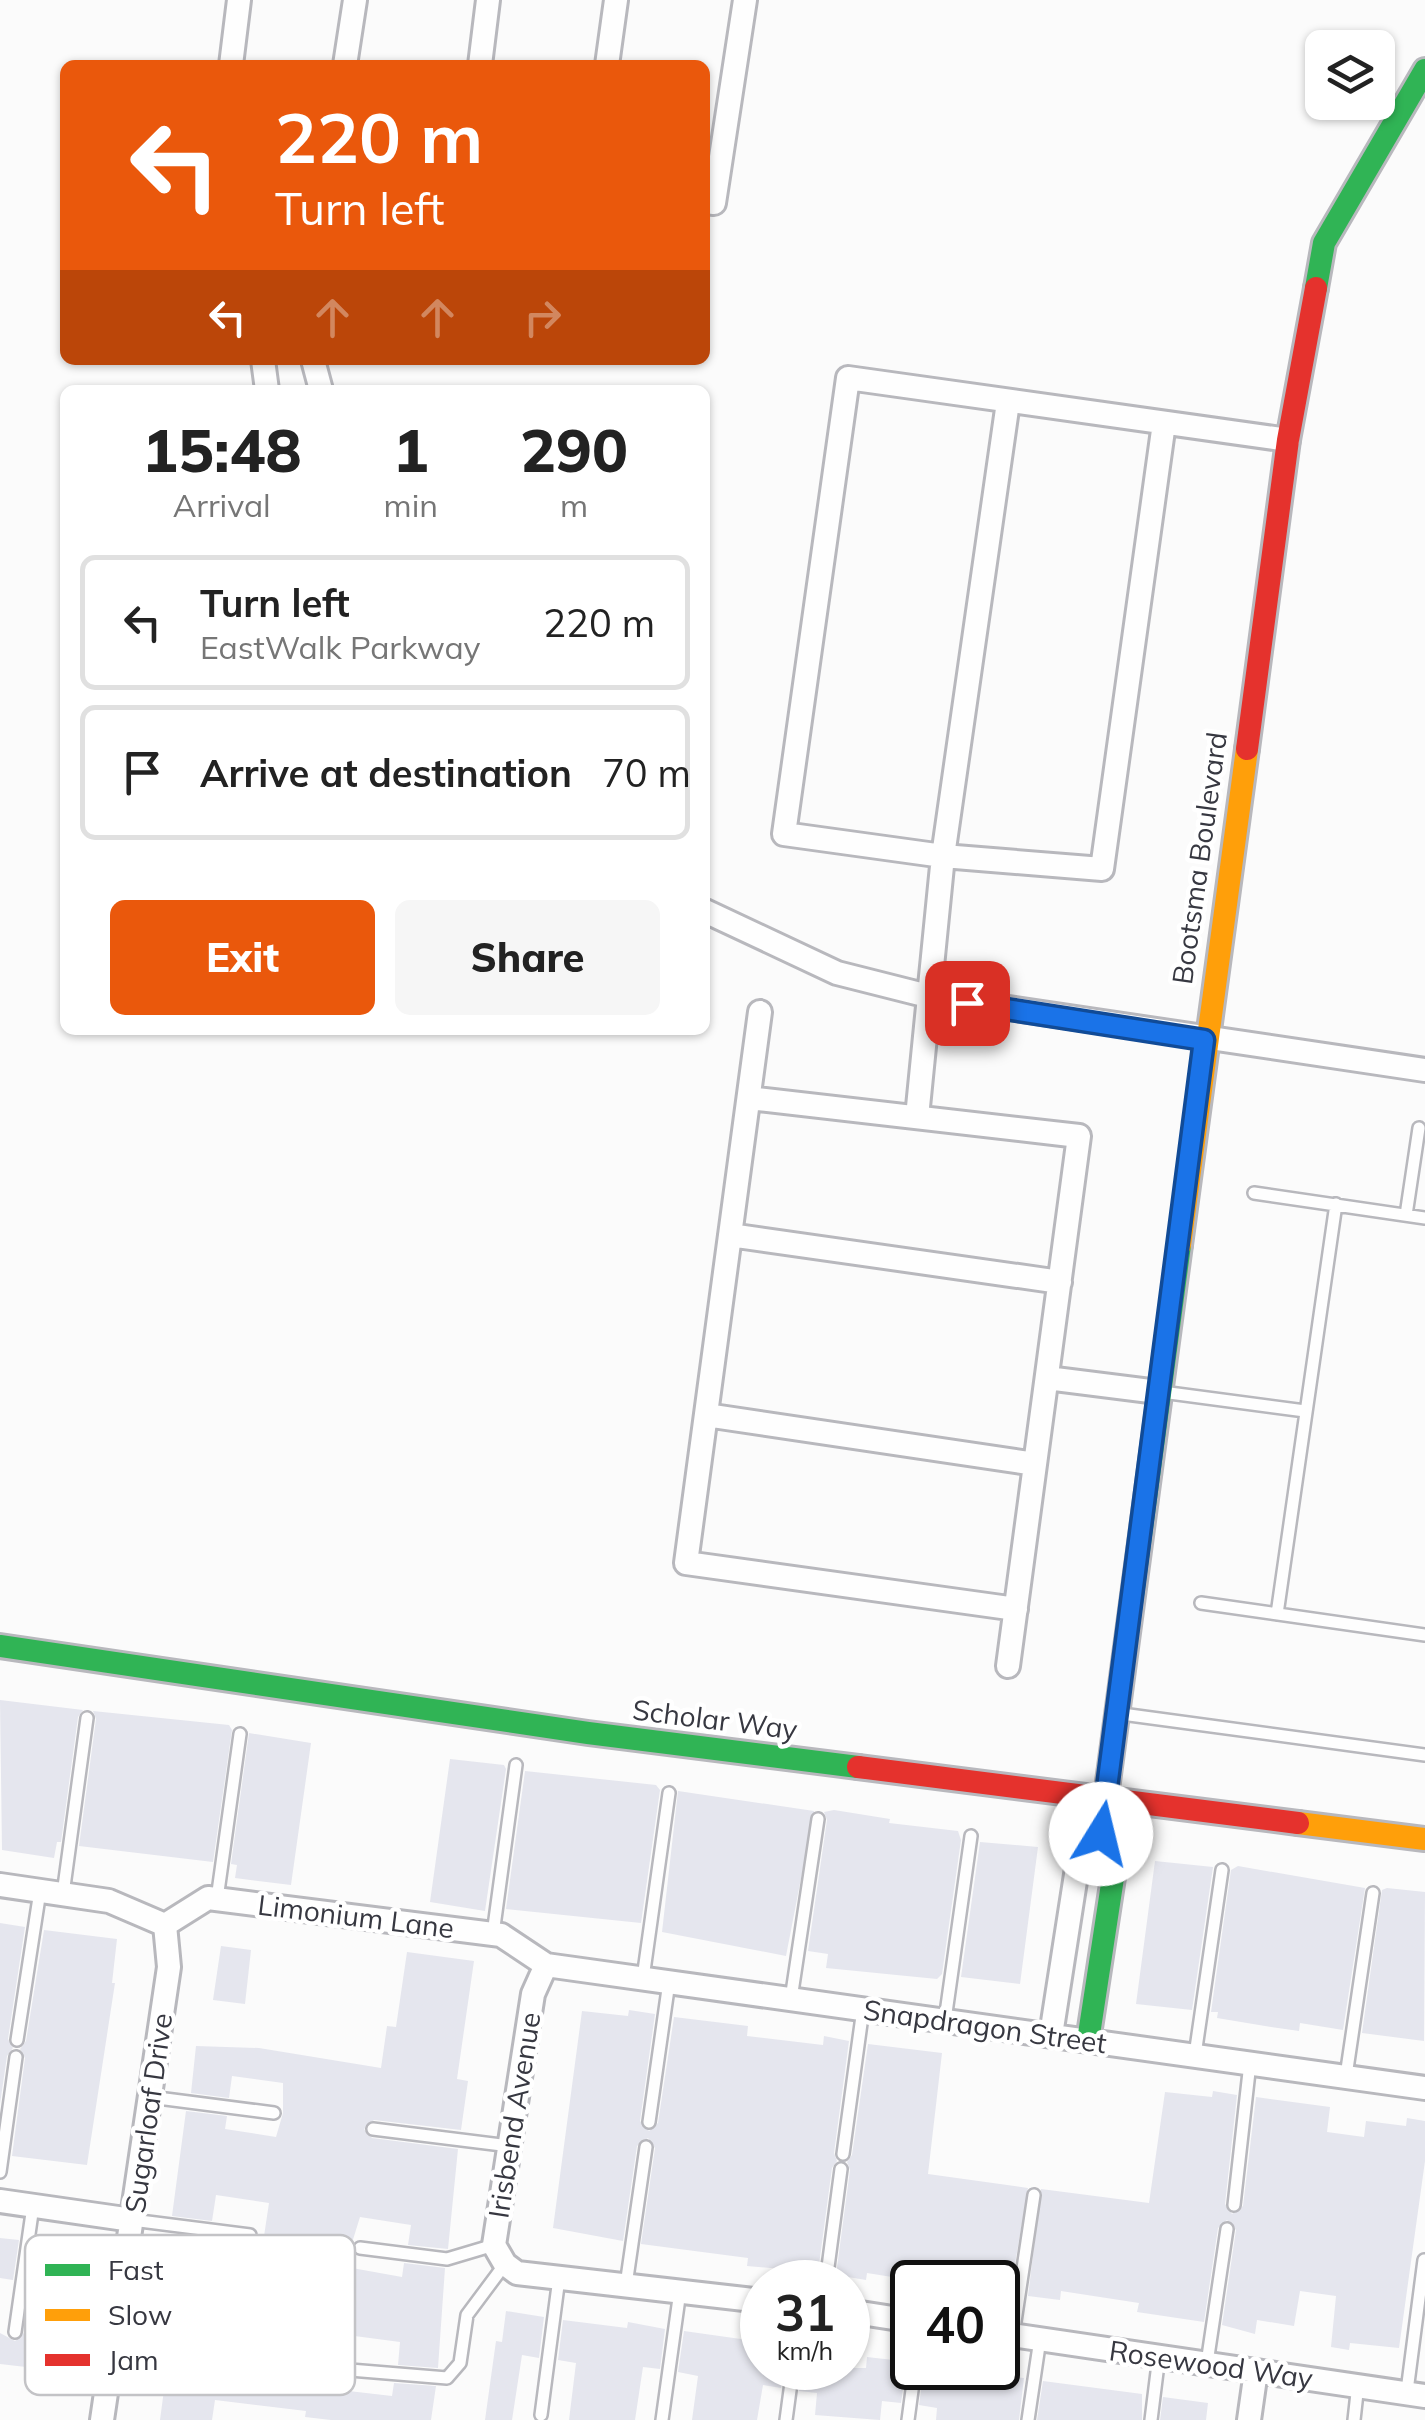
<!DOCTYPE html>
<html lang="en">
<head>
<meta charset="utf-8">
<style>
  body { margin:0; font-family:Mulish,sans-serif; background:#f6f6f6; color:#222; height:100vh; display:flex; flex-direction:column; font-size:38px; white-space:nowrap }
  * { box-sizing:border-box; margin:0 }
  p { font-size:32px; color:#767676 }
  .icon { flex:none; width:55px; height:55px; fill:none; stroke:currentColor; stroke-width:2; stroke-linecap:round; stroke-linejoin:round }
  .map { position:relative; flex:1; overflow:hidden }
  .panel { position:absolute; left:60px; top:385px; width:650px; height:650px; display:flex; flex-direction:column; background:#fff; border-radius:15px; box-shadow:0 2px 8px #0004 }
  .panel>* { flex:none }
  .top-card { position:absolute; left:60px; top:60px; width:650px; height:305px; border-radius:15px; box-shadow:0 2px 8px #0004; background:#ea580c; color:#fff; overflow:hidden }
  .controls { position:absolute; left:1305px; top:30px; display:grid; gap:20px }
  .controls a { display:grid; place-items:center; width:90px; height:90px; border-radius:15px; background:#fff; box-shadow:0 2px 8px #0004; font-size:50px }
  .speed { position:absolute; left:740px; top:2260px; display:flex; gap:20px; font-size:50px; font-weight:700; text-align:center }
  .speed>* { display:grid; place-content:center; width:130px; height:130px; border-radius:50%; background:#fff; box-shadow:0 2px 8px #0004; line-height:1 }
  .speed small { font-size:25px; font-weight:400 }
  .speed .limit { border:5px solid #111; border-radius:15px; background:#fff; color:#111 }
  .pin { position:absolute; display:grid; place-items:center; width:85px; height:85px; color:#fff; margin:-42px; border-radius:20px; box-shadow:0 5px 15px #0006 }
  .me { position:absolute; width:110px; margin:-55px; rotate:9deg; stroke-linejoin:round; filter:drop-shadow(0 0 8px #0008) }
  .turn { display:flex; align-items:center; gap:35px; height:210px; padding:0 50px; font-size:45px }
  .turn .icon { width:130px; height:130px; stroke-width:2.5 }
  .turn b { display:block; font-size:70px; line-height:85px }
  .lanes { display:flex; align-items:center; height:95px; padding:0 50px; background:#0003; justify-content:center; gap:50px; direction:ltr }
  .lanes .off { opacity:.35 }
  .eta { display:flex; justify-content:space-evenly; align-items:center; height:170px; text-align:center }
  .eta b { font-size:60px; font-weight:800; line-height:70px }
  .action { display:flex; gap:20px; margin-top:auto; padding:20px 50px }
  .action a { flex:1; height:115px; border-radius:15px; background:#ea580c; color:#fff; font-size:40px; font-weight:800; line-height:115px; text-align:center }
  .action a+a { background:#f6f6f6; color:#222 }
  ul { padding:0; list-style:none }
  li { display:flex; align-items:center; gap:30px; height:135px; margin:0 20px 15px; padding:0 30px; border:5px solid #e0e0e0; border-radius:15px }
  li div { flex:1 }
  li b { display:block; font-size:38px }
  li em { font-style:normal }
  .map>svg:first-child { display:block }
  .building { fill:#e5e6ee }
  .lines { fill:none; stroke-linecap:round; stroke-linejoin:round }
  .lane-casing { stroke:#b8b8bd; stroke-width:16 }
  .street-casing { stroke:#b8b8bd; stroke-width:28 }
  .fast-casing { stroke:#b8b8bd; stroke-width:28 }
  .slow-casing { stroke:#b8b8bd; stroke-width:28 }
  .jam-casing { stroke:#b8b8bd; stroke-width:28 }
  .lane { stroke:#fefefe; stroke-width:11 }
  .street { stroke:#fefefe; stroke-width:22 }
  .fast { stroke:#30b455; stroke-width:22 }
  .slow { stroke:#ff9f0a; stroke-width:22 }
  .jam { stroke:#e5322d; stroke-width:22 }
  .route-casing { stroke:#114b97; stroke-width:25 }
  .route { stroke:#1a73e8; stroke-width:18 }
  .labels { text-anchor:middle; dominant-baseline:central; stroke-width:9; stroke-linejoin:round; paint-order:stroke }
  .street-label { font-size:28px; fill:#373841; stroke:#fff }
  .key { fill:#fff; stroke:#c3c3c6; stroke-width:2.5 }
  .key-label { font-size:28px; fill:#373841 }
</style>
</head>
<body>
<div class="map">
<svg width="1425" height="2420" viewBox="0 0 1425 2420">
  <rect width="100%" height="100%" fill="#fbfbfb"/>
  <path class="building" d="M0 1700 83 1710 78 1717 61 1842H57L54 1858 2 1850Z
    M93 1711 229 1725 232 1730 213 1862 79 1846 96 1719Z
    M249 1733 311 1743 291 1885 235 1878 237 1865 231 1864Z
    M450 1759 504 1765 506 1769 485 1911 430 1902Z
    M525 1771 656 1785 660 1790 641 1923 506 1909Z
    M678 1791 814 1811 786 1956 662 1932Z
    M834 1810 890 1819 889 1823 958 1831 961 1840 942 1974 937 1979 826 1968 828 1954 808 1951 827 1820 824 1812Z
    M980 1842 1038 1847 1020 1984 961 1977Z
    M1155 1861 1213 1867 1192 2010 1136 2004Z
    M1238 1866 1365 1888 1343 2030 1300 2023 1299 2031 1271 2027 1217 2018 1218 2012H1211L1231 1870Z
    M1387 1888 1425 1892 1424 2041 1362 2033 1382 1890Z
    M0 1923 25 1927 8 2039 13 2048 7 2056 0 2104Z
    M44 1930 117 1939 112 1983H115L87 2165 12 2156 25 2058 20 2049 26 2041Z
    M221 1946 251 1950 245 2004 213 2000Z
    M407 1952 474 1961 457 2079 468 2081 461 2130 374 2120 364 2129 372 2138 458 2149 448 2249 408 2245 411 2225 360 2217 351 2246 352 2268 402 2277 404 2263 445 2268 438 2368 398 2365 400 2342 347 2335 340 2390 392 2396 394 2383 436 2386 431 2420H331L305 2417 306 2411 215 2400 212 2420H160L164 2390 149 2388 153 2350 193 2355 191 2369 246 2375 252 2323 199 2316 195 2337 157 2332 169 2234 209 2239 208 2248 261 2256 269 2203 216 2195 212 2221 172 2216 186 2111 227 2116 225 2129 276 2137 283 2113V2083L232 2076 229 2098 191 2093 196 2046 259 2048 381 2068 387 2026 396 2027Z
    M629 2010 655 2014 640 2121 649 2131 658 2123 674 2017 748 2026 747 2036 823 2045 824 2036 849 2041 834 2153 837 2161 832 2168 818 2272 747 2266 748 2258 641 2244 655 2148 648 2138 637 2146 623 2241 553 2228 582 2011 628 2016Z
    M868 2044 942 2053 928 2174 1028 2188 1010 2293 998 2291V2282H923L867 2273 866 2280 836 2275 850 2170 847 2162 852 2155Z
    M1213 2091 1237 2095 1225 2204 1232 2214 1243 2206 1256 2097 1330 2107 1327 2132 1364 2137 1366 2121 1406 2126 1407 2118 1425 2121V2161L1399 2348 1350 2343 1349 2350 1331 2347 1336 2296 1300 2291 1294 2326 1257 2320 1255 2334 1222 2325 1236 2230 1227 2220 1218 2228 1204 2322 1137 2312 1139 2303 1061 2291 1060 2300 1028 2296 1041 2189 1149 2203 1165 2092 1212 2097Z
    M0 2238 19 2240 13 2280 0 2278Z
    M37 2243 79 2248 77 2265H84L69 2372 0 2364V2333L15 2341 24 2333 45 2336 52 2286 32 2283Z
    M506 2311 544 2317 539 2358 522 2355 512 2420H485L496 2341 502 2342Z
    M563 2320 627 2328 628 2322 665 2329 660 2369 643 2367 635 2420H569L576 2363 558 2360Z
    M684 2331 762 2342V2368H784L781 2388 763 2385 757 2420H692L698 2376 678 2372Z
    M867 2357 902 2361 901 2368H906L901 2403 882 2401 880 2420 815 2415 817 2393 799 2391 802 2368H866Z
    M924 2368 1024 2378 1019 2420H936L937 2408 919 2405Z
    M1043 2381 1142 2394V2420H1037Z
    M1163 2397 1208 2403 1206 2420H1160Z"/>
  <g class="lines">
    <defs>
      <path id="lane" d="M1254 1193 1425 1218
        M1406 1215 1419 1128
        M1162 1392 1305 1411
        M1201 1603 1425 1635
        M1277 1614 1336 1204
        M1122 1714 1425 1755
        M63 1894 87 1718
        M217 1899 240 1734
        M493 1934 516 1765
        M643 1978 669 1793
        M791 1999 818 1819
        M945 2020 971 1836
        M17 2040 40 1891
        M1195 2055 1222 1870
        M1346 2076 1373 1893
        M150 2097 274 2113
        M649 2122 669 1982
        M373 2129 510 2146
        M843 2154 863 2009
        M0 2172 16 2057
        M1234 2205 1250 2063
        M132 2220 250 2235
        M360 2248 447 2259 494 2245
        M826 2282 841 2169
        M626 2285 646 2147
        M15 2332 33 2206
        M1013 2335 1034 2195
        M114 2336 241 2352
        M1207 2363 1227 2229
        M350 2370 447 2378 460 2363 467 2315 505 2264
        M1407 2391 1424 2260
        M541 2415 559 2278
        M662 2420 680 2291
        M786 2420 793 2368
        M908 2420 915 2368
        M1028 2420 1040 2339
        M1151 2420 1159 2356
        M1354 2420 1358 2384"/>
      <path id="street" d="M231 65 239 0
        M345 65 355 0
        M480 65 488 0
        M607 65 616 0
        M705 202 714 203 745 0
        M263 360 267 390
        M313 360 321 390
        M1164 423 1102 869 943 856 784 834 848 378 1288 440
        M705 911 837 973 928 996 1425 1070
        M760 1012 686 1563 1016 1609
        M749 1098 1079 1136 1008 1666
        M917 1117 943 856 1008 402
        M730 1235 1060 1282
        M1047 1378 1158 1392
        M706 1415 1035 1464
        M0 1885 109 1901 165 1925
        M165 1925 208 1898 501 1935 546 1965 1425 2088
        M546 1965 533 1994 494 2245 505 2264 517 2273 762 2301
        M1051 2035 1080 1849 1101 1834
        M0 2201 132 2220
        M848 2311 912 2321
        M998 2333 1425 2396
        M102 2420 169 1967 165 1925
        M1249 2420 1256 2371"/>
      <path id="fast" d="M1316 288 1324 243 1425 70
        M0 1646 588 1733 858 1767
        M1088 2041 1116 1858 1101 1834 1180 1245"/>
      <path id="slow" d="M1180 1245 1247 749
        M1298 1823 1425 1839"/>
      <path id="jam" d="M1247 749 1288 440 1316 288
        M858 1767 1298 1823"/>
    </defs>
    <use href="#lane" class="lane-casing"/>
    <use href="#street" class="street-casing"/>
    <use href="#fast" class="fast-casing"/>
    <use href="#slow" class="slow-casing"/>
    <use href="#jam" class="jam-casing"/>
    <use href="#lane" class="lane"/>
    <use href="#street" class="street"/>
    <use href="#fast" class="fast"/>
    <use href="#slow" class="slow"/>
    <use href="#jam" class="jam"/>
  </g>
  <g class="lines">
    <defs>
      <path id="route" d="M967 1003 1204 1040 1101 1834"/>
    </defs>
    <use href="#route" class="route-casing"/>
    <use href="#route" class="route"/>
  </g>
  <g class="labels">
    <g class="street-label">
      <text transform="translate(1199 858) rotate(-82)">Bootsma Boulevard</text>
      <text transform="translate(715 1719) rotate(7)">Scholar Way</text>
      <text transform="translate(356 1916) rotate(7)">Limonium Lane</text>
      <text transform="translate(985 2026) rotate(8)">Snapdragon Street</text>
      <text transform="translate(148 2113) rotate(-82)">Sugarloaf Drive</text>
      <text transform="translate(514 2115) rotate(-81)">Irisbend Avenue</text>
      <text transform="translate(1211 2364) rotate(8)">Rosewood Way</text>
    </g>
  </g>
  <rect x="25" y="2235" width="330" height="160" rx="15" class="key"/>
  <rect x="45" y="2264" width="45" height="12" fill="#30b455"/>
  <rect x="45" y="2309" width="45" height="12" fill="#ff9f0a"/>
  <rect x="45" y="2354" width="45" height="12" fill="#e5322d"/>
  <g class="key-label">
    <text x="108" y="2280">Fast</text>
    <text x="108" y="2325">Slow</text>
    <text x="108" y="2370">Jam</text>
  </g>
</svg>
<div class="controls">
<a><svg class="icon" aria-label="layers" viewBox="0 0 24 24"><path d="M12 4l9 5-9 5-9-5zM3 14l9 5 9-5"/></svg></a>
</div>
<div class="speed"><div>31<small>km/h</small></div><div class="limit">40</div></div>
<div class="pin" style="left:967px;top:1003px;background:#d93025"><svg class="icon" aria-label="arrive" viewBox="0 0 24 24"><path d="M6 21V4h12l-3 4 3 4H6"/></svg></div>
<svg class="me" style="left:1101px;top:1834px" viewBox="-20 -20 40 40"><circle r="19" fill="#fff"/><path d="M0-13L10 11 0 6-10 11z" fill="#1a73e8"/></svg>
<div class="top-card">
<div class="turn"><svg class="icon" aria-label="left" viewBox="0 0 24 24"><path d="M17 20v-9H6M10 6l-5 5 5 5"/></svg><div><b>220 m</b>Turn left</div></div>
<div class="lanes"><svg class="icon" aria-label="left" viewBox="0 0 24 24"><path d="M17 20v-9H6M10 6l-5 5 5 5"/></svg><svg class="icon off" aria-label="ahead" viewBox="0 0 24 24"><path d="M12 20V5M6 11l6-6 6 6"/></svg><svg class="icon off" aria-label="ahead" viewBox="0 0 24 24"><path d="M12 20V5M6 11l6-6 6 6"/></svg><svg class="icon off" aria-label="right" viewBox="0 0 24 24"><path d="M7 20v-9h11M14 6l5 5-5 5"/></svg></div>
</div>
<section class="panel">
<div class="eta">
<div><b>15:48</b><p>Arrival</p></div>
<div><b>1</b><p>min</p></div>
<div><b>290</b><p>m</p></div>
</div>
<ul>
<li><svg class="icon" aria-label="left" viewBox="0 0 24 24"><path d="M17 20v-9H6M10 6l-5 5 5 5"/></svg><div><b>Turn left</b><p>EastWalk Parkway</p></div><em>220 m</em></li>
<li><svg class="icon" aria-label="arrive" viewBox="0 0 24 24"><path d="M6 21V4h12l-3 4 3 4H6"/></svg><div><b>Arrive at destination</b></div><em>70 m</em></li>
</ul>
<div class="action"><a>Exit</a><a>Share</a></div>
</section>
</div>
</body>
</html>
